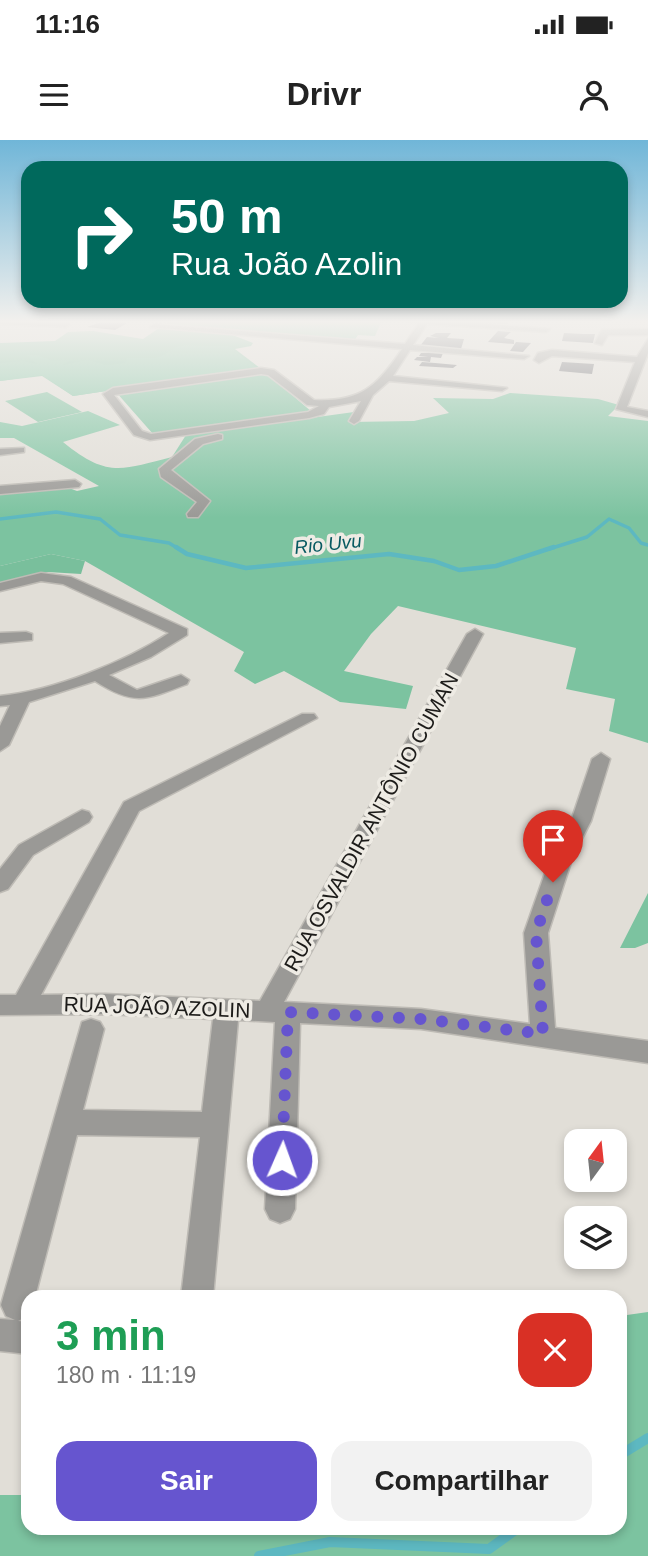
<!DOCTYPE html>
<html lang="pt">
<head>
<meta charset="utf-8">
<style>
  body { margin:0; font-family:Helvetica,sans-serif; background:#f2f2f2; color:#222; height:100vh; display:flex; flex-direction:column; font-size:26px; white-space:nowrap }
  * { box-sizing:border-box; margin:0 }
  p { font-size:23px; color:#767676 }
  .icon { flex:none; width:38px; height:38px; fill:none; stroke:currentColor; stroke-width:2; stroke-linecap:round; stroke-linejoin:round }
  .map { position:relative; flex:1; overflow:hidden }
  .drawer { position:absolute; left:21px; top:1150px; width:606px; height:245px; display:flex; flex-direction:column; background:#fff; border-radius:21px; box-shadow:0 4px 10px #0003 }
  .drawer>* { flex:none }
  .guide { position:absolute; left:21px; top:21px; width:607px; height:147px; border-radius:21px; box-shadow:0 4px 10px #0003; background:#00695c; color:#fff; overflow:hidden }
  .needle { width:46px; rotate:15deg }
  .buttons { position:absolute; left:564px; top:989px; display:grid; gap:14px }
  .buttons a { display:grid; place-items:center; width:63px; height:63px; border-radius:14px; background:#fff; box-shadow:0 4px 10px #0003; font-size:35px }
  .pin { position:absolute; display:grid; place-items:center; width:60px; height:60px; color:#fff; margin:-72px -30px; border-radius:50% 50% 50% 0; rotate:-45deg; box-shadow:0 0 7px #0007 }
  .pin .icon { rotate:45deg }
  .me { position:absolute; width:77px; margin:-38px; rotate:2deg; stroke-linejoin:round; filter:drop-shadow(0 0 5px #0008) }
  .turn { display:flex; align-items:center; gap:24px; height:147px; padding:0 35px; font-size:32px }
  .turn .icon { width:91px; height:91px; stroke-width:2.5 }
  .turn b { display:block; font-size:49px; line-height:60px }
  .round { display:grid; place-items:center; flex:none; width:74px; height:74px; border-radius:21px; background:#f2f2f2 }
  .head { display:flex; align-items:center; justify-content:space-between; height:119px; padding:0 35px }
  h1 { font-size:42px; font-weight:700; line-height:52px; color:#1e9e55 }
  .primary-button { display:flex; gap:14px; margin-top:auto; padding:14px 35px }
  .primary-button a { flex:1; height:80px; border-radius:21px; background:#6655cf; color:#fff; font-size:28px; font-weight:700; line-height:80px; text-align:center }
  .primary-button a+a { background:#f2f2f2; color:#222 }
  .status { display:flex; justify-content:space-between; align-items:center; height:49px; padding:0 35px; background:#fff; direction:ltr }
  .status svg { height:19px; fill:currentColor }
  header { display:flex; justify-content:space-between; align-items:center; height:91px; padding:0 35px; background:#fff; font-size:32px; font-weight:700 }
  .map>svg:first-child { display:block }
  .green { fill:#79bf9c }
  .forest { fill:#7cc3a0 }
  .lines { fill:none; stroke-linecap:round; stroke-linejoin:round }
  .stream-far2 { stroke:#5db8c1; stroke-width:3.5 }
  .stream-far1 { stroke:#5db8c1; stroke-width:4.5 }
  .stream { stroke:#5db8c1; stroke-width:10 }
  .building { fill:#626268 }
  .minor-casing { stroke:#bebbb5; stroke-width:3 }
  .minor { fill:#9a9996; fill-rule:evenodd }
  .route { stroke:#6655cf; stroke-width:12; stroke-dasharray:0 21.6 }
  .labels { text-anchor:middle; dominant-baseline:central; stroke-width:7; stroke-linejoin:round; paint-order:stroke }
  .far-water-label { font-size:19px; font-style:italic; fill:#085a61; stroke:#eeebe4 }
  .street-label { font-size:21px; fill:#1d1c1a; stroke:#eeebe4 }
</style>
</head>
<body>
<div class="status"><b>11:16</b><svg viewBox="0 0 49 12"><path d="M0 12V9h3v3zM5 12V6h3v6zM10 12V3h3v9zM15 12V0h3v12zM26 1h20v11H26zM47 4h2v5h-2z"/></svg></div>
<header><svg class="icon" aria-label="menu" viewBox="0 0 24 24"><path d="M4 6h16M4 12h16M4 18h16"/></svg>Drivr<svg class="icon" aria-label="person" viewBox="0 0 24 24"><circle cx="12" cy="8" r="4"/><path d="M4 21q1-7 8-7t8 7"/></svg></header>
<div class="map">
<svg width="648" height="1416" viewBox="0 0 648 1416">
  <rect width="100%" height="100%" fill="#e1ded7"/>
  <path class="green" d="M159 188 230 194 253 203 251 206 235 209 260 228 73 256 42 236 0 241V203L55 201 68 192 93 191 143 199Z
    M265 232 312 272 153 294 116 252Z
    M47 252 82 272 38 282 5 261Z
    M51 414 85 421 81 434 48 432 0 443V426Z"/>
  <path class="forest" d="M173 180H382L375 196 358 195 354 201 164 185Z
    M184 205 229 206 257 228 73 256 42 235 0 241V223L23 221 37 224 27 215H38L52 221 70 220 63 225 88 220 107 225 125 223 127 218C140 217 146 220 159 217 167 214 173 207 184 205Z
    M510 253 598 259 619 265 608 276 648 281V603L609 591 615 559 566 549 576 508 398 466 371 494 344 531 413 546 406 569 340 562 284 531 255 544 234 531 244 512 85 421 51 414 0 426V352L66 347 77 351 99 346 14 298H0V282L22 286 88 271 120 285 63 302C107 338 121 330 172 317L186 295 354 272 350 282 414 281 449 273 433 258 493 259Z
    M648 753V803L635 808H620Z
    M648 1172V1416H0V1355H28V1388H620V1176Z"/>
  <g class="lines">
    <path class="stream-far2" d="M0 379 56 372 100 379 120 395 169 403 179 409
      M549 409 587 397 609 379 629 388 641 403 648 405"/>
    <path class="stream-far1" d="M176 407 187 414 246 428 389 414 434 421 459 430 496 426 554 407"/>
    <path class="stream" d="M620 1315 648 1298
      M259 1416 330 1402 489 1409 518 1388"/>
  </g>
  <path class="building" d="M463 180H509L507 185Z
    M104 181 117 182 127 183 115 190 87 187Z
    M498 191 511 192 504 198 514 200V204L488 202Z
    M436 193H451L447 198 464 199 461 209 420 206 427 197 439 198 430 196Z
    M564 193 583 194H595L593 203 562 201Z
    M516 202 531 203 523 212 510 211Z
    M421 213H443L441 218 431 217 430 222 414 220 417 217H428L419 216Z
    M422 222 435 223 457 225 453 228 419 226Z
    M562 222 594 224 592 234 559 231Z"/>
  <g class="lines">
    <defs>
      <path id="minor" d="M0 180 66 181 70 184 66 187 0 184Z
        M400 180H441L550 189 546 192 427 184 413 205 529 216 524 219 410 210 393 236 507 248 502 251 389 241 373 255 359 281 354 284 349 281 361 261 329 267 324 274 309 278 150 300 134 295 103 254 113 248 261 228 274 230 314 260C360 262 377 247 402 209L150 187 154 184 405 204 419 183ZM261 234 268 235 307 265 319 266 308 272 151 294 142 291 114 255Z
        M648 189V195H608L602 205 595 203 602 190Z
        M648 199V213L627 267 648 271V277L616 269 635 222 552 216 539 223 534 220 538 213 552 210 637 217Z
        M218 294 222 295V299L203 304 171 330 210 361 198 377H188L187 374 197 362 161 337 159 329 195 299Z
        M24 308V312L0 315V309Z
        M75 340 81 344 79 347 0 354V346Z
        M41 433 71 437 187 489V495L151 517 109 535 137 550 181 535 189 540 187 544C146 560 134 566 95 541L29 562 9 605 0 611V586L10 565 0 566V556C53 551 125 522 169 493L63 444 41 441 0 451V443Z
        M475 489 483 494 284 862 421 869 530 884 524 793 551 716 571 681 592 619 601 613 610 619 591 681 573 716 548 793 555 888 648 901V923L421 889 300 883 295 1069 290 1079 280 1083 270 1079 265 1069 275 882 238 880 213 1157H181L200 997 77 995 35 1157H28V1176L18 1181 28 1182V1214L0 1211V1179L15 1180 6 1176 1 1165 82 882 91 879 100 882 104 889 83 970 202 972 213 879 105 874 0 875V855H16L124 662 302 574H314L317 578 139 671 41 855 105 854 260 861 467 494Z
        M26 492 32 494V500L0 503V493Z
        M82 670 89 672 92 677 89 682 33 715 8 749 0 752V729L19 705Z"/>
    </defs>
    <use href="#minor" class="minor-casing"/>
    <use href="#minor" class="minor"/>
  </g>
  <linearGradient id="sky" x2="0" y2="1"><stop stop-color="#70b6d8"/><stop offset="0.48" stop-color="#f2f0ed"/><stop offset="1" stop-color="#f2f0ed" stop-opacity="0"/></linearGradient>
  <rect width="648" height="378" fill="url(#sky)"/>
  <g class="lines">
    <path class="route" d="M282 1020 288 872 421 879 543 894 536 793 553 742"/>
  </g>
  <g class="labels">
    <g class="far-water-label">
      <text transform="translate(328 404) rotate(-6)">Rio Uvu</text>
    </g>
    <g class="street-label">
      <text transform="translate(371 682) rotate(-61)">RUA OSVALDIR ANTÔNIO CUMAN</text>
      <text transform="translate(157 867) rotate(2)">RUA JOÃO AZOLIN</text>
    </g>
  </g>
</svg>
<div class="buttons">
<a><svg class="needle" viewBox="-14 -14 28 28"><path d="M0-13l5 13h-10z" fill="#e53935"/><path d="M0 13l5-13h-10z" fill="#767676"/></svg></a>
<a><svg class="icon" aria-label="layers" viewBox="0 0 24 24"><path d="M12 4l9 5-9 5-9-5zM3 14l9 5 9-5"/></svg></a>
</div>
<div class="pin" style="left:553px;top:742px;background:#d93025"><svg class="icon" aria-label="arrive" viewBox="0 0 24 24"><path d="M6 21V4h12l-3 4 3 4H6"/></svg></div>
<svg class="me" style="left:282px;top:1020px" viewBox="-20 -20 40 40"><circle r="17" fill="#6655cf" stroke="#fff" stroke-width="3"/><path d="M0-11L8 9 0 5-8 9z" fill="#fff"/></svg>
<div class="guide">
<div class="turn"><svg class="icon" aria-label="right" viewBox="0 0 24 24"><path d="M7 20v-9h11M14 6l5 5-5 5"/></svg><div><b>50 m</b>Rua João Azolin</div></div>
</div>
<section class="drawer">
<div class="head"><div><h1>3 min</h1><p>180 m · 11:19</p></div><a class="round" style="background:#d93025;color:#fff"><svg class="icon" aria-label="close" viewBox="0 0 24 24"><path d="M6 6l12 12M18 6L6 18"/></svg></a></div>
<div class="primary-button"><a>Sair</a><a>Compartilhar</a></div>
</section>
</div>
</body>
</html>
